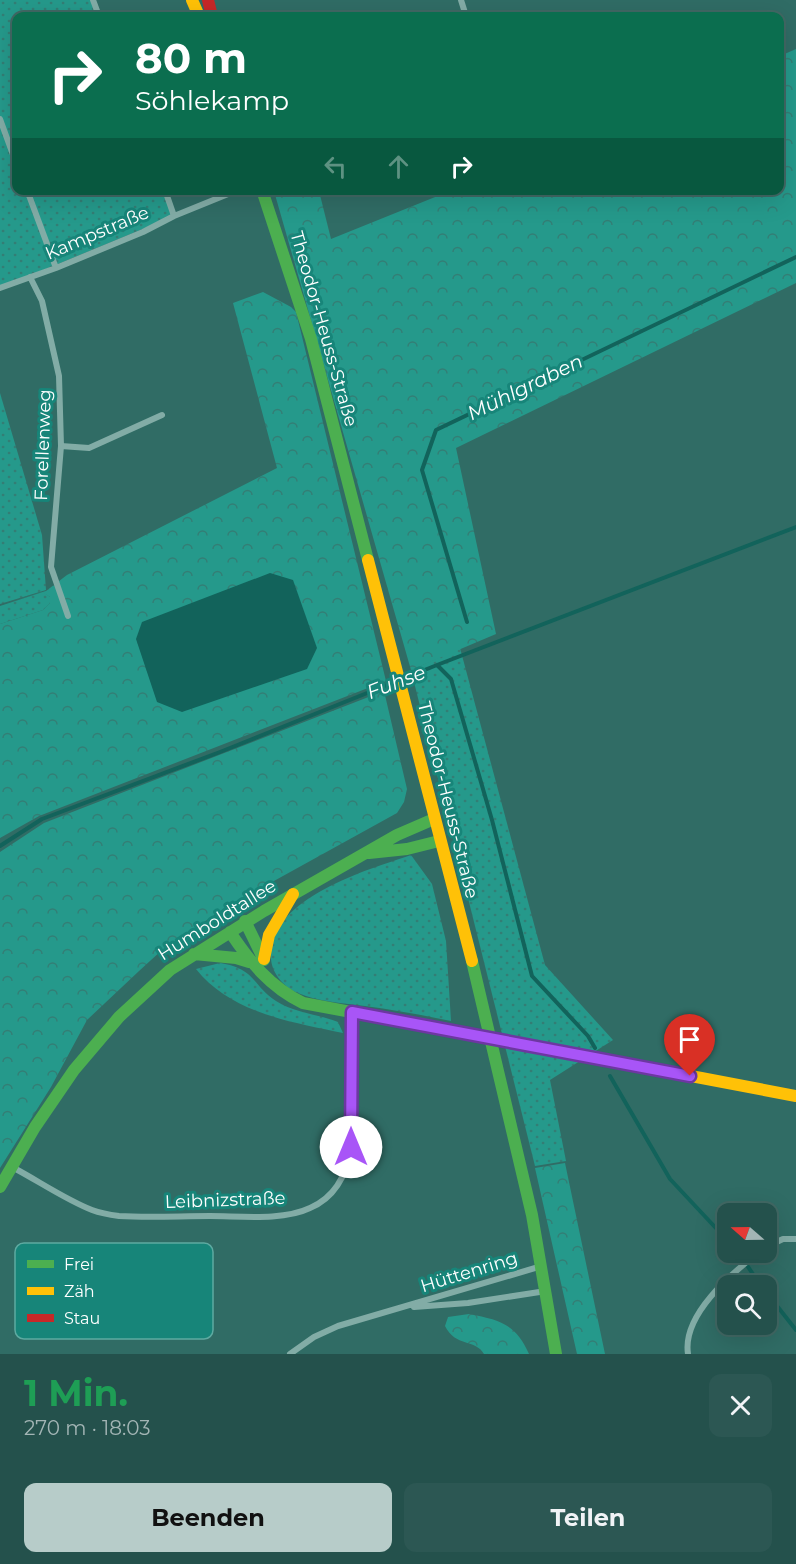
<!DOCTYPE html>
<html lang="de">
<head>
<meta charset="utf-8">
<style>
  body { margin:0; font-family:Montserrat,sans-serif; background:#2c5753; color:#f1f3f6; height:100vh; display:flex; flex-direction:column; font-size:22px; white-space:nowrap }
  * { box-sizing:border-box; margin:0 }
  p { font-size:20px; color:#a3b5b5 }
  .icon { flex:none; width:33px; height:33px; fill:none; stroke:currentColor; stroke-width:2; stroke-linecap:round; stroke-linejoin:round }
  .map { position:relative; height:1354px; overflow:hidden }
  .details { display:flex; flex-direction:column; background:#24514c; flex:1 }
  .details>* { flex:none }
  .hud { position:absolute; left:12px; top:12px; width:772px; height:183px; border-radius:12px; box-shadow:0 6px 24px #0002,0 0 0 2px #416864; background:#0b6e4f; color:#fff; overflow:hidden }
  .needle { width:39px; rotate:290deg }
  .tools { position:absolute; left:717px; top:1203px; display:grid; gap:12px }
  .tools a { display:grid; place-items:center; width:60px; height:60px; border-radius:12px; background:#24514c; box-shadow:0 6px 24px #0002,0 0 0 2px #416864; font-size:30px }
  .pin { position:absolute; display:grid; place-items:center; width:51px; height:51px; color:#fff; margin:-62px -26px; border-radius:50% 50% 50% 0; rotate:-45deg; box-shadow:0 0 6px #0007 }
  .pin .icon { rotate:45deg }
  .me { position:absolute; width:66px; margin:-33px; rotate:0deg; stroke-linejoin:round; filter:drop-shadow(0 0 4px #0008) }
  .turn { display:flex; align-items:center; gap:21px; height:126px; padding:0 24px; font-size:27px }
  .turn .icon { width:78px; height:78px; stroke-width:2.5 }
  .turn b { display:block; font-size:42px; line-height:51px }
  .lanes { display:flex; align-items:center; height:57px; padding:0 24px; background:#0003; justify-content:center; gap:30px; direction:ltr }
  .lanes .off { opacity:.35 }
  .round { display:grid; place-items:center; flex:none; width:63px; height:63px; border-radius:12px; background:#2c5753 }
  .overview { display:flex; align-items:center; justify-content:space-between; height:102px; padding:0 24px }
  h1 { font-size:36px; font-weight:700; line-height:45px; color:#1e9e55 }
  .cta { display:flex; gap:12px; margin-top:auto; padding:12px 24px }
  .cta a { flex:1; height:69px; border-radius:12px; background:#b7ccc9; color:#111; font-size:24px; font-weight:700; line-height:69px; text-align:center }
  .cta a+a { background:#2c5753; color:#f1f3f6 }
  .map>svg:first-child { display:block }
  .grass { fill:url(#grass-dots) }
  .forest { fill:url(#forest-crowns) }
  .water { fill:#12635b }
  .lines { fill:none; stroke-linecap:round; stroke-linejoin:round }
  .stream { stroke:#12635b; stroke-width:4 }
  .street { stroke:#82aca6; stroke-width:6 }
  .fast { stroke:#4caf50; stroke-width:12 }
  .slow { stroke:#ffc107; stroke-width:12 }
  .jam { stroke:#c62828; stroke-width:12 }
  .route-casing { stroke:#6d37a1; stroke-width:15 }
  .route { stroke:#a855f7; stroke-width:10 }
  .labels { text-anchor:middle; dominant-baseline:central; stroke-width:6; stroke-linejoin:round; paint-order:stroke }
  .street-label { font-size:18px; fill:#fff; stroke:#178579 }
  .water-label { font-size:20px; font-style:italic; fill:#fff; stroke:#178579 }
  .key { fill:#178579; stroke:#5daaa1; stroke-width:1.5 }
  .key-label { font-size:16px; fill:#fff }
</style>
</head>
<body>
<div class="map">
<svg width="796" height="1354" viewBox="0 0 796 1354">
  <defs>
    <pattern id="grass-dots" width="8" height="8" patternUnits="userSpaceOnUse" patternTransform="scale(1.5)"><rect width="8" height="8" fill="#25998b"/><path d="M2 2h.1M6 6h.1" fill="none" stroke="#337e75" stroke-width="1.8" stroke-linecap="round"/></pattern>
    <pattern id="forest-crowns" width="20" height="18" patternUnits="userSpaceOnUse" patternTransform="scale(1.5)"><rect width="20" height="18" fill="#25998b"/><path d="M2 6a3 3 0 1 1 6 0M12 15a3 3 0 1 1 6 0" fill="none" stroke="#337e75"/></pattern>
  </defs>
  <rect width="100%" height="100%" fill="#306c65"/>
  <path class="grass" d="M0 0H93L99 16H16V190L165 191 174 216 0 288Z
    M0 393 42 535 46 590 0 604Z
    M43 592 50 597V603L43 610 0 624V606Z
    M460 648 545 965 613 1040 550 1080 566 1161 535 1166 411 670Z
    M411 855 432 884 446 941 451 1021C422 1015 394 1010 365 1006 343 1003 319 1002 298 993 285 988 272 974 271 959 266 899 367 870 411 855Z
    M220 963C256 969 251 984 276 1001 294 1013 318 1014 338 1022L343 1033C291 1022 231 1013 196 969Z"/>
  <path class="forest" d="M796 49V283L456 448 496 634 411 670 274 191H319L331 239 450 191 780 190V56Z
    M263 292 291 307 296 312 386 681 39 816 0 838V624L43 610 50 603V597L42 592 0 605 46 591 67 575 277 468 233 303Z
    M384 691 407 789 404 802 397 813 225 908 162 950 139 971 87 1020 51 1087 0 1168V852L44 823Z
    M565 1163 605 1354H577L535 1168Z
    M469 1314C500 1320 516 1324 529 1354H484C476 1339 455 1347 445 1326L448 1317Z"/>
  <path class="water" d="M270 573 293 580 317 648 307 669 182 712 157 702 136 639 142 622Z"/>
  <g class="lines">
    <path class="stream" d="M467 622 422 470 436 430 796 257
      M437 665 451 679 492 820 532 976 588 1036 595 1048
      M0 846 42 819 220 752 437 665 796 527
      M610 1076 670 1179 728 1241
      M738 1252 761 1286
      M766 1292 796 1330"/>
    <path class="street" d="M93 0 99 16
      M461 0 466 16
      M0 119 16 163
      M27 190 56 268
      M165 190 174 216
      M30 277 42 301 59 376 61 446 51 567 68 616
      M0 288 56 268 143 232 174 216 238 190
      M61 446 89 448 162 415
      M12 1167C37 1180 66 1200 92 1210 100 1213 111 1215 119 1216 149 1218 180 1216 210 1216 240 1216 283 1221 310 1208 336 1197 347 1174 351 1147L352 1012
      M766 1247 783 1239H796
      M414 1307 468 1303 546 1291
      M290 1354 314 1337 338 1326 542 1266
      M688 1354C682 1315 731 1274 759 1252"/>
    <path class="fast" d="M262 190 311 339 368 560
      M369 853 407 849 439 841
      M245 921 264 960
      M230 932C250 962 270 987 303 1003L612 1061
      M194 954 236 958 249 962
      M472 961 532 1215 556 1354
      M0 1187 35 1127 74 1070 119 1017 170 970 264 911 397 835 434 819"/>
    <path class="slow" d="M192 0 199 16
      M368 560 472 961
      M264 959 269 935 293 894
      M612 1061 796 1096"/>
    <path class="jam" d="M208 0 212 16"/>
  </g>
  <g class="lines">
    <defs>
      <path id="route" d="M351 1147 352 1012 690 1076"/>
    </defs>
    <use href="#route" class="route-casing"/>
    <use href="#route" class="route"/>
  </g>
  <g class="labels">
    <g class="street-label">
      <text transform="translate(97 233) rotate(-23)">Kampstraße</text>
      <text transform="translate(324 329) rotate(74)">Theodor-Heuss-Straße</text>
      <text transform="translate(43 445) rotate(-88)">Forellenweg</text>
      <text transform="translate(448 800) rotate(76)">Theodor-Heuss-Straße</text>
      <text transform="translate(217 920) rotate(-32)">Humboldtallee</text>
      <text transform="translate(225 1200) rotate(-2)">Leibnizstraße</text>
      <text transform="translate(469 1272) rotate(-17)">Hüttenring</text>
    </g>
    <g class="water-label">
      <text transform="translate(525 387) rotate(-26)">Mühlgraben</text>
      <text transform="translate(396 682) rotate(-21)">Fuhse</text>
    </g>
  </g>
  <rect x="15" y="1243" width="198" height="96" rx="9" class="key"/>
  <rect x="27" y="1260" width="27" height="8" fill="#4caf50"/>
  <rect x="27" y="1287" width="27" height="8" fill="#ffc107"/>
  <rect x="27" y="1314" width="27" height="8" fill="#c62828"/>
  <g class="key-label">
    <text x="64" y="1270">Frei</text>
    <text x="64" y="1297">Zäh</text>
    <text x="64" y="1324">Stau</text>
  </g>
</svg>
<div class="tools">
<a><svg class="needle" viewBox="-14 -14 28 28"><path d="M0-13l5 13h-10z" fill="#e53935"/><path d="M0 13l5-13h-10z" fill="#a3b5b5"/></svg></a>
<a><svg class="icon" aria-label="search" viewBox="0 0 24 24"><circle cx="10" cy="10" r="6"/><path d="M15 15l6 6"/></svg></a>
</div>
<div class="pin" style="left:690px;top:1076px;background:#d93025"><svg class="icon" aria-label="arrive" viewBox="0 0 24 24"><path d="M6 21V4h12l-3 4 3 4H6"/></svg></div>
<svg class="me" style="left:351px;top:1147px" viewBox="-20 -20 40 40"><circle r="19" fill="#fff"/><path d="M0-13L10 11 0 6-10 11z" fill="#a855f7"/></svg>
<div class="hud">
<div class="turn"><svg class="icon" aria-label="right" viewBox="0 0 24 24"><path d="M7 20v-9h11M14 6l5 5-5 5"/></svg><div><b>80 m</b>Söhlekamp</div></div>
<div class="lanes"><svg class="icon off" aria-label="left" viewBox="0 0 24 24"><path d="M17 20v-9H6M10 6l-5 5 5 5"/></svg><svg class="icon off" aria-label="ahead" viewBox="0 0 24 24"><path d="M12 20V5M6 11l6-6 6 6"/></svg><svg class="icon" aria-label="right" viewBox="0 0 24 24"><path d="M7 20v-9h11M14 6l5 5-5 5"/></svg></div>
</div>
</div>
<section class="details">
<div class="overview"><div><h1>1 Min.</h1><p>270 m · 18:03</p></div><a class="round"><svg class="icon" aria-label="close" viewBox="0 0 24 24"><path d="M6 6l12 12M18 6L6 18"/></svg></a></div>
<div class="cta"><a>Beenden</a><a>Teilen</a></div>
</section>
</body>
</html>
